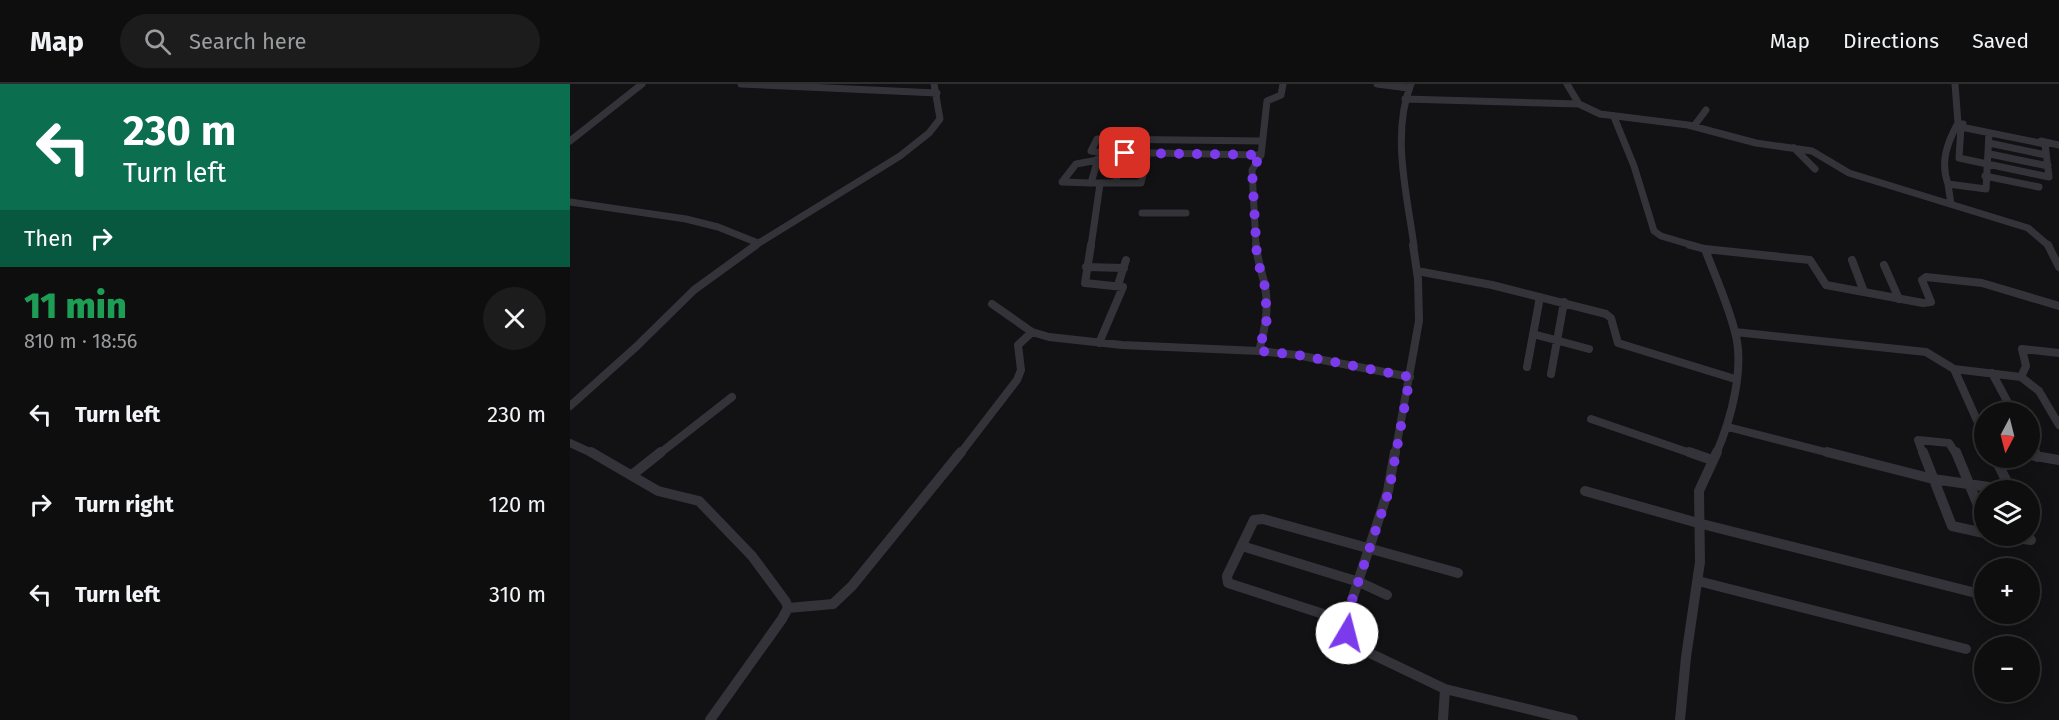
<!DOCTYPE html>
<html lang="en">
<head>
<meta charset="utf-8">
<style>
  body { margin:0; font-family:"Fira Sans",sans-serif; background:#1c1c1d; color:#f1f3f6; height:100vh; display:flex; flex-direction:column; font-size:22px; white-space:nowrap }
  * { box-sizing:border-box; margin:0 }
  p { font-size:20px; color:#9b9c9e }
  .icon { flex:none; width:33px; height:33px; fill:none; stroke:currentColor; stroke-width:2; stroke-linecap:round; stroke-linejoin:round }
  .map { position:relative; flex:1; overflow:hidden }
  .drawer { display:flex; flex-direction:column; background:#0e0e0f; width:570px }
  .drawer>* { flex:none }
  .top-card { background:#0b6e4f; color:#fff; overflow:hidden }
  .needle { width:39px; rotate:187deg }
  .buttons { position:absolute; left:1404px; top:318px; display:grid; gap:12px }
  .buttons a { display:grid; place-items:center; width:66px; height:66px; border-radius:50%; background:#0e0e0f; box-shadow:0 3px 15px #0003,0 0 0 2px #2e2e2f; font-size:30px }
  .pin { position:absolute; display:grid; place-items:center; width:51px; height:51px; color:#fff; margin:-26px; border-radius:12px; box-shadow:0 3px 9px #0006 }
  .me { position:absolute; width:66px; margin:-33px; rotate:8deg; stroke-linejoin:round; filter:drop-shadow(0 0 4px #0008) }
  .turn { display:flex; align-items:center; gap:21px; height:126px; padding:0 24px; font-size:27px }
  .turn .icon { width:78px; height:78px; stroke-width:2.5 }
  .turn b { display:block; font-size:42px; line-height:51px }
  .then { display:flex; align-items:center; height:57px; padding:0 24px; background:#0003; gap:12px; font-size:22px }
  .round { display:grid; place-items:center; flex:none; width:63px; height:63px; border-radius:32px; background:#1c1c1d }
  .head { display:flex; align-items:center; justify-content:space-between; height:102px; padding:0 24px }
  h1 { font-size:36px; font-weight:800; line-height:45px; color:#1e9e55 }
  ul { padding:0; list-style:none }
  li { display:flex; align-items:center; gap:18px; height:90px; padding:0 24px }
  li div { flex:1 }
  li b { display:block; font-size:22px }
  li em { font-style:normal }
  header { display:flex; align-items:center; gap:36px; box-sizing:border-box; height:84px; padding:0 30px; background:#0e0e0f; border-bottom:2px solid #2e2e2f }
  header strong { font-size:28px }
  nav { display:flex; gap:33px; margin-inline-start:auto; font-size:21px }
  .search { width:420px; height:54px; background:#1c1c1d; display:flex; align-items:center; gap:15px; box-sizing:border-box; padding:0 21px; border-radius:33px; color:#9b9c9e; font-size:22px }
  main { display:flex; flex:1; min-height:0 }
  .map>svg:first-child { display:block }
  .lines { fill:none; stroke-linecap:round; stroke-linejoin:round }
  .street-far2 { stroke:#333339; stroke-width:7 }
  .street-far1 { stroke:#333339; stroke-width:8 }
  .street { stroke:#333339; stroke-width:10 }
  .route { stroke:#7c3aed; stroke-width:10; stroke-dasharray:0 18 }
</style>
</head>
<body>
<header>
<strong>Map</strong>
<div class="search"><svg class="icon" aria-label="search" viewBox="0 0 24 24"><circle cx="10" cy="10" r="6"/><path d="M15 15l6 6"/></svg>Search here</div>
<nav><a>Map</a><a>Directions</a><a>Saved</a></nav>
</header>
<main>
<section class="drawer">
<div class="top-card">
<div class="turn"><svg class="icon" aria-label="left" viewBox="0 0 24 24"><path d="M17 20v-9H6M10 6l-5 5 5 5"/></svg><div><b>230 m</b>Turn left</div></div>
<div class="then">Then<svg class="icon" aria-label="right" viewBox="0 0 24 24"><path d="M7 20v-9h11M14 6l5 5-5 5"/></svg></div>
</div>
<div class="head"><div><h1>11 min</h1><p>810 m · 18:56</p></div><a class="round"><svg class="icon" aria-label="close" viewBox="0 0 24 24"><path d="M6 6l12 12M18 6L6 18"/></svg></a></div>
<ul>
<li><svg class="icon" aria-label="left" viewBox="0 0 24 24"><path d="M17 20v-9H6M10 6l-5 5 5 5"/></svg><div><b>Turn left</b></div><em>230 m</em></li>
<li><svg class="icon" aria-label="right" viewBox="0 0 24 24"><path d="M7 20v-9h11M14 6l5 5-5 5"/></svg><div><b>Turn right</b></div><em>120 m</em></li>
<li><svg class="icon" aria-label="left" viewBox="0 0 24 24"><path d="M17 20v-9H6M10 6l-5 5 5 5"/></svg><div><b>Turn left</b></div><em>310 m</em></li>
</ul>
</section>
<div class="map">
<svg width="1489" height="636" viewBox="0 0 1489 636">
  <rect width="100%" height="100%" fill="#121214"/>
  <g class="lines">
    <path class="street-far2" d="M171 0 367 9
      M807 0 838 4
      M841 0C821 50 837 110 844 162
      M997 0 1009 20 1030 30 1118 41 1186 59 1242 67 1279 89 1458 144 1479 162
      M1385 0 1388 39
      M835 15 1009 20
      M1044 33 1064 82 1084 147 1091 152 1125 162
      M1124 42 1136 26
      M1391 43 1475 60 1479 93 1389 74Z
      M0 57 72 0
      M1471 57 1489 61
      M1419 59 1476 71
      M1224 64 1245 85
      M530 68 521 67 527 55 692 57
      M578 69 571 99H521L530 68 691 71
      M1420 70 1478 82
      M1415 92 1469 103
      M521 99 492 98 506 80 528 76
      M545 99 555 69
      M1378 100C1370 78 1377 59 1388 39L1393 40
      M0 118 116 135 148 143 188 159
      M1381 120 1378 100 1416 105 1419 49
      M572 129H616
      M184 162 330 72 359 49 370 35 364 0
      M521 162 530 100
      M686 162 682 86 691 71 697 17 711 11 713 0"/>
    <path class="street-far1" d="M521 161 515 199 553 203 529 259
      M686 161C687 175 692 188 695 202 699 225 695 245 689 267L727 271 840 293
      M1120 161 1135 165
      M1478 161 1489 183
      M1282 176 1294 208
      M1314 181 1329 215
      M516 183 554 184
      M847 187 922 201 1036 230 1041 234 1048 259 1165 295
      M548 201 556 176
      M422 220 462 248 479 253 552 261 689 267
      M1165 248 1356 268 1384 285 1451 293 1456 282 1452 265 1489 269
      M963 250 1019 265
      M957 283 970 213
      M1384 285 1414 352
      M1422 289 1443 328
      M981 290 994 218
      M1451 293 1469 307 1489 341
      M0 322 66 263 124 206 186 161
      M1021 335 1123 370
      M1158 343 1263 370
      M1460 358 1465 370
      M0 359 24 370
      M89 370 162 313
      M390 370 447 296 451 286 448 261 462 248
      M825 370 849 237 848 195 843 161
      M1146 370C1161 336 1175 284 1165 248 1158 220 1145 192 1135 165L1240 176 1256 201 1353 219 1361 218 1352 196 1356 193 1412 199 1489 222
      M1353 370 1348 356 1379 359 1386 370"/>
    <path class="street" d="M21 368 88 407 129 417 182 472 216 518 218 524 212 535 140 636
      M825 368 818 407 775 537 777 549 785 562 875 605 873 636
      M1119 368 1142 376
      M1257 368 1363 395 1440 406
      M1353 368 1382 442 1414 449
      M1386 368 1414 436
      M1465 368 1467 373
      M1460 371 1489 376
      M1425 374 1441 406
      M62 391 91 368
      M1015 407 1128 439 1414 511
      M1432 452 1461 456
      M672 462 789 498 817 511
      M1128 497 1396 565
      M218 524 263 520 282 502 391 368
      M775 537 658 499 657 492 684 436 693 435 888 489
      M875 605 1003 636
      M1110 636 1116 573 1130 478 1129 407 1147 368"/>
  </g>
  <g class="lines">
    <path class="route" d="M555 69 691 71 682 86 687 174 695 203 697 235 689 267 728 271 840 293 819 407 775 537 777 549"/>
  </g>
</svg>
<div class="buttons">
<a><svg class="needle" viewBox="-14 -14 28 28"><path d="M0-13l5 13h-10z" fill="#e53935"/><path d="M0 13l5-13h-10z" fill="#9b9c9e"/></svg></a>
<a><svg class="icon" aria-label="layers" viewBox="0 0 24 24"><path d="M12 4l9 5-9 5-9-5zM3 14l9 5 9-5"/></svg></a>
<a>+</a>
<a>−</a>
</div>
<div class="pin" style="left:555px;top:69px;background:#d93025"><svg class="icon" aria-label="arrive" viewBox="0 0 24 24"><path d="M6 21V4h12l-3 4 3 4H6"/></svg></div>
<svg class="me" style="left:777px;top:549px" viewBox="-20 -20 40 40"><circle r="19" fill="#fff"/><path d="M0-13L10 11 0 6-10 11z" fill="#7c3aed"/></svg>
</div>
</main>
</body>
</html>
